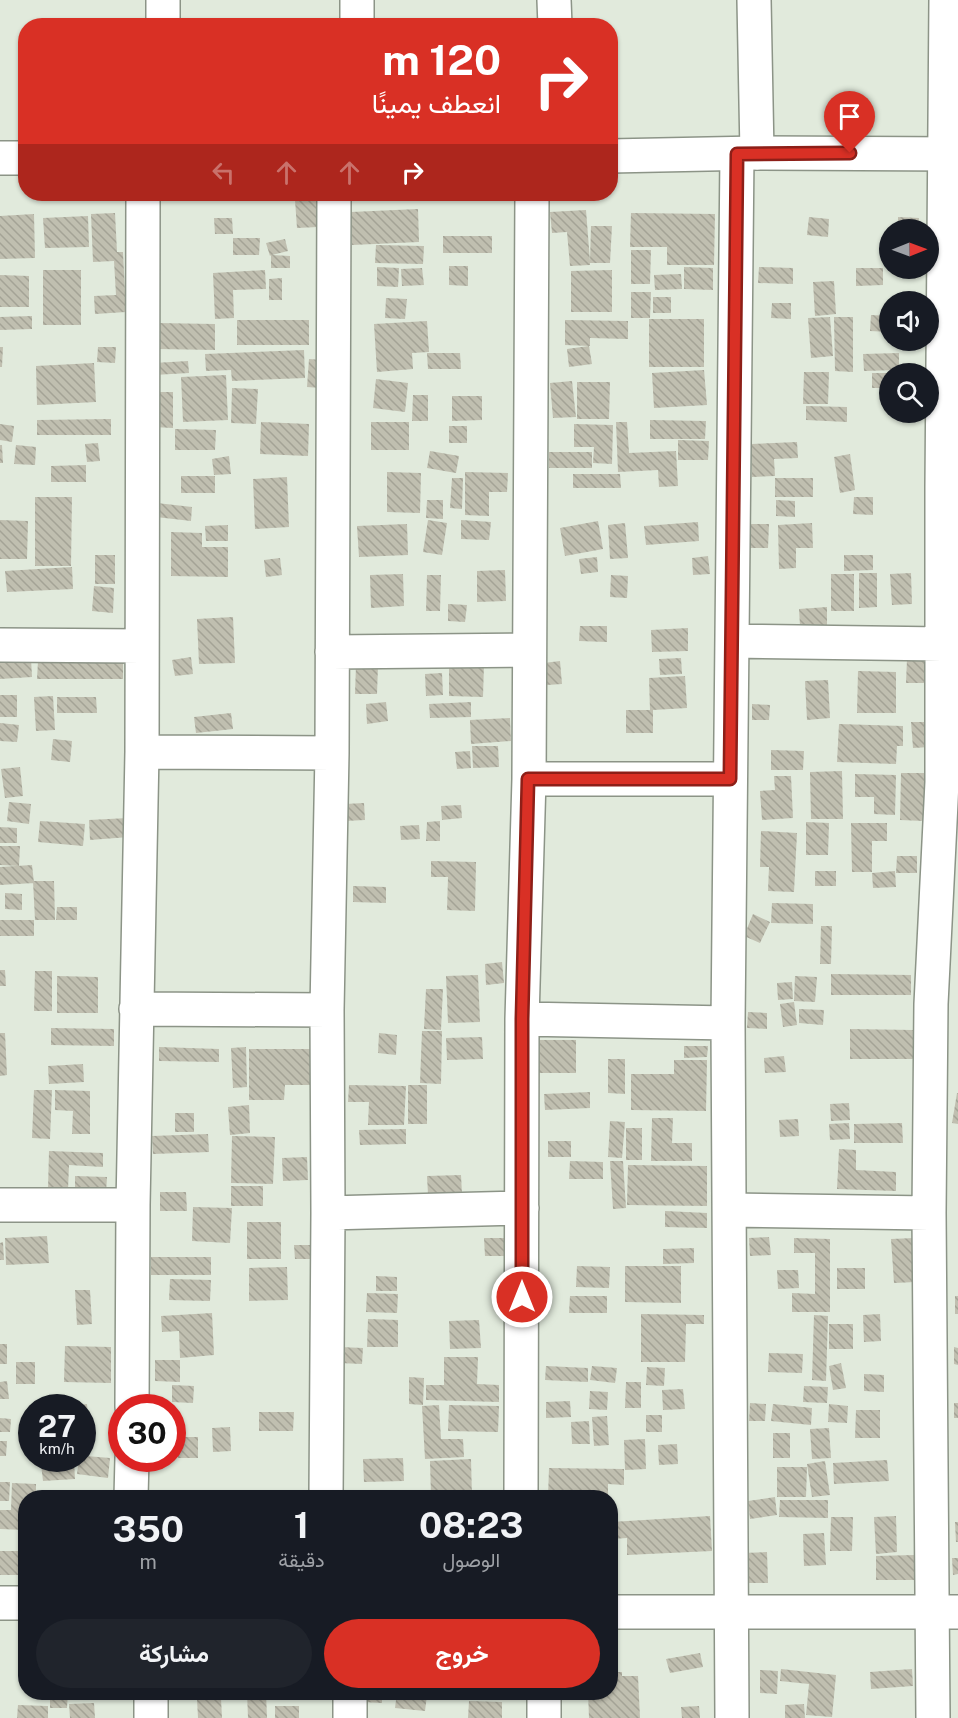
<!DOCTYPE html>
<html lang="ar">
<head>
<meta charset="utf-8">
<style>
  body { margin:0; font-family:"Public Sans",Vazirmatn,sans-serif; background:#20242c; color:#f1f3f6; direction:rtl; height:100vh; display:flex; flex-direction:column; font-size:22px; white-space:nowrap }
  * { box-sizing:border-box; margin:0 }
  p { font-size:20px; color:#9ea1a6 }
  .icon { flex:none; width:33px; height:33px; fill:none; stroke:currentColor; stroke-width:2; stroke-linecap:round; stroke-linejoin:round }
  .map { position:relative; flex:1; overflow:hidden; direction:ltr }
  .details { position:absolute; left:18px; top:1490px; width:600px; height:210px; display:flex; flex-direction:column; background:#171b24; border-radius:24px; box-shadow:0 2px 4px #0004; direction:rtl }
  .details>* { flex:none }
  .hud { position:absolute; left:18px; top:18px; width:600px; height:183px; border-radius:24px; box-shadow:0 2px 4px #0004; direction:rtl; background:#d93025; color:#fff; overflow:hidden }
  .needle { width:39px; rotate:89deg }
  .controls { position:absolute; left:879px; top:219px; display:grid; gap:12px }
  .controls a { display:grid; place-items:center; width:60px; height:60px; border-radius:50%; background:#171b24; box-shadow:0 2px 4px #0004; font-size:30px }
  .speed { position:absolute; left:18px; top:1394px; display:flex; gap:12px; font-size:30px; font-weight:700; text-align:center }
  .speed>* { display:grid; place-content:center; width:78px; height:78px; border-radius:50%; background:#171b24; box-shadow:0 2px 4px #0004; line-height:1 }
  .speed small { font-size:15px; font-weight:400 }
  .speed .limit { border:9px solid #d22; background:#fff; color:#111 }
  .pin { position:absolute; display:grid; place-items:center; width:51px; height:51px; color:#fff; margin:-62px -26px; border-radius:50% 50% 50% 0; rotate:-45deg; box-shadow:0 0 6px #0007 }
  .pin .icon { rotate:45deg }
  .me { position:absolute; width:66px; margin:-33px; rotate:0deg; stroke-linejoin:round; filter:drop-shadow(0 0 4px #0008) }
  .turn { display:flex; align-items:center; gap:21px; height:126px; padding:0 18px; font-size:27px }
  .turn .icon { width:78px; height:78px; stroke-width:2.5 }
  .turn b { display:block; font-size:42px; line-height:51px }
  .lanes { display:flex; align-items:center; height:57px; padding:0 18px; background:#0003; justify-content:center; gap:30px; direction:ltr }
  .lanes .off { opacity:.35 }
  .eta { display:flex; justify-content:space-evenly; align-items:center; height:102px; text-align:center }
  .eta b { font-size:36px; font-weight:700; line-height:42px }
  .primary-button { display:flex; gap:12px; margin-top:auto; padding:12px 18px }
  .primary-button a { flex:1; height:69px; border-radius:36px; background:#d93025; color:#fff; font-size:24px; font-weight:700; line-height:69px; text-align:center }
  .primary-button a+a { background:#20242c; color:#f1f3f6 }
  .map>svg:first-child { display:block }
  .building { fill:url(#building-back-hatch) }
  .lines { fill:none; stroke-linecap:round; stroke-linejoin:round }
  .street-casing { stroke:#8c9487; stroke-width:36 }
  .secondary-casing { stroke:#8c9487; stroke-width:36 }
  .street { stroke:#fff; stroke-width:33 }
  .secondary { stroke:#fff; stroke-width:33 }
  .route-casing { stroke:#8d1f18; stroke-width:15 }
  .route { stroke:#d93025; stroke-width:10 }
</style>
</head>
<body>
<div class="map">
<svg width="958" height="1718" viewBox="0 0 958 1718">
  <defs>
    <pattern id="building-back-hatch" width="6" height="6" patternUnits="userSpaceOnUse" patternTransform="scale(1.5)"><rect width="6" height="6" fill="#c0bfb0"/><path d="M-1 5l2 2M0 0l6 6M5-1l2 2" fill="none" stroke="#a4a396"/></pattern>
  </defs>
  <rect width="100%" height="100%" fill="#e1eadc"/>
  <path class="building" d="M317 199 318 227 297 228 295 200Z
    M418 209 419 242 352 245 351 212Z
    M586 210 590 261 591 226H612L610 263H590V265L570 266 567 232 552 233 550 212Z
    M115 213 117 252H123L126 312 95 314 94 296 116 295 114 261 93 262 91 214Z
    M631 213 715 214 714 265H667V247H630Z
    M34 214 35 258 0 259V216Z
    M88 216 89 247 45 248 43 218Z
    M809 217 829 219 828 237 807 235Z
    M898 217 919 218 918 230H898Z
    M214 218H232L233 234H215Z
    M443 236H492V253H443Z
    M233 238H260L259 255H233Z
    M285 239 288 251 272 255 290 256V268H271V255L270 256 266 243Z
    M376 245 424 246 423 264 375 263Z
    M631 250H651L650 284H631Z
    M449 266H468V286L449 285Z
    M377 267 399 268 398 287 377 286Z
    M684 267 713 268V290L684 289Z
    M759 267 793 268V284L758 283Z
    M422 268 424 285 402 286 401 269Z
    M856 268H883V285L856 286Z
    M43 270H81V325H43Z
    M265 270 266 289 233 290 234 318 215 319 213 273Z
    M612 270V312H571V271Z
    M681 274 682 289 655 290 654 275Z
    M0 275 29 276V307H0Z
    M282 278V300H269V279Z
    M834 281 836 314 815 316 813 282Z
    M631 292H651L650 318H631Z
    M653 297H671V313H653Z
    M386 298 407 299 405 319 385 318Z
    M772 303H791V319L771 318Z
    M871 315 890 316 889 332 870 331Z
    M32 316V329L0 330V317Z
    M830 317 833 356 811 358 808 318Z
    M834 317H853V372L835 371Z
    M649 319H704V367H649Z
    M237 320H309V345H237Z
    M565 320 628 321V339L590 338V346L565 345Z
    M427 321 429 352 412 353 413 369 377 372 374 324Z
    M157 323 215 324V350L157 349Z
    M589 346 592 364 569 367 567 349Z
    M0 347H3L2 367H0Z
    M98 347H116L115 363 97 362Z
    M304 350 305 378 232 381 231 370 206 371 205 354Z
    M427 353H460L461 369H428Z
    M899 353V370L864 371 863 354Z
    M309 359 322 360 320 388 307 387Z
    M188 361 189 373 154 375V363Z
    M94 363 96 402 37 405 36 366Z
    M704 370 707 405 654 408 652 373Z
    M804 372H829L828 404H803Z
    M872 373H889V388H872Z
    M226 375 228 420 183 422 181 377Z
    M376 379 408 383 405 412 373 408Z
    M572 381 576 417 553 418 550 383Z
    M577 382H610L609 419H577Z
    M232 388 258 389 256 424 231 423Z
    M154 392H173V428L153 427Z
    M413 395H428V421H412Z
    M452 396H482V420L452 421Z
    M806 406 847 407V422L806 420Z
    M111 419V435H37V420Z
    M650 420 706 421 705 439H650Z
    M261 422 309 424 308 456 260 454Z
    M371 422H409V450H371Z
    M616 422H627L629 453 676 451 678 486 659 487 658 470 618 472Z
    M0 424 14 426 12 442 0 440Z
    M574 424 613 425 612 464 593 463 594 447H574Z
    M449 426H467V443H449Z
    M175 429 216 430 215 450H175Z
    M678 440 709 441 708 460H678Z
    M797 442 798 458 774 459 775 476 752 477 751 444Z
    M98 443 100 461 87 462 85 444Z
    M0 445H2L3 463H0Z
    M16 445 36 447 35 465 14 464Z
    M430 451 459 456 456 473 427 468Z
    M549 452H592V468H549Z
    M850 454 855 490 840 493 834 457Z
    M229 456 231 474 214 475 212 459Z
    M86 465V482H51V466Z
    M387 472 421 473 420 513 387 512Z
    M465 472 508 473 507 492H489V516L465 515Z
    M573 474H620L621 488H573Z
    M181 476H215V493H181Z
    M287 477 289 527 255 529 253 479Z
    M452 478H463L462 509 450 508Z
    M775 478H813V497H775Z
    M35 497H72L71 566H35Z
    M854 497H873V515L853 514Z
    M427 500H443V519L426 518Z
    M776 500 795 501V517L776 516Z
    M157 503 192 507 191 521 156 517Z
    M0 520 28 521 27 559H0Z
    M428 520 447 523 442 555 423 552Z
    M461 520 491 522 489 540 461 539Z
    M598 521 603 549 565 556 560 528Z
    M698 522 699 541 646 545 644 526Z
    M625 523 628 558 610 559 608 525Z
    M812 523 813 548H796V568L779 569 778 525Z
    M407 524 408 555 359 557 357 526Z
    M750 524H769L768 548H750Z
    M228 525V541H206L205 526Z
    M171 532 202 533V547H228V577L171 576Z
    M95 555H115V584H95Z
    M844 555H873V570L844 571Z
    M708 556 710 574 693 575 692 558Z
    M597 557 598 572 581 574 579 559Z
    M280 558 282 575 266 577 264 560Z
    M72 567 73 589 7 592 5 571Z
    M505 570 506 601 477 602V571Z
    M859 573H877V607L859 608Z
    M911 573 912 604 892 605 890 574Z
    M403 574 404 606 371 608 370 575Z
    M831 574H854V611H831Z
    M427 575H441L440 611H426Z
    M611 575 628 576 627 598 610 597Z
    M94 586 114 588 113 613 92 611Z
    M448 604 467 605 465 622 448 621Z
    M827 607V625L800 626 799 609Z
    M233 617 235 663 199 664 197 619Z
    M580 626H607V642L579 641Z
    M688 628V651L652 652 651 630Z
    M191 657 193 674 175 676 172 660Z
    M31 658 32 677 0 679V659Z
    M681 658 682 674 660 675 659 659Z
    M907 659 928 660V683H906Z
    M38 661H123V679H37Z
    M560 661 562 684 547 685 544 663Z
    M449 663 484 664 483 697 449 696Z
    M356 665 378 666 377 694H355Z
    M858 671 896 672V713H857Z
    M442 673 443 695 426 696 425 674Z
    M685 676 687 708 653 710V733H626V710H650L649 678Z
    M828 680 830 718 807 720 805 681Z
    M0 695H17V717H0Z
    M53 696 55 730 36 731 34 697Z
    M57 697H96L97 713H57Z
    M386 702 388 721 367 724 366 704Z
    M471 702V717L430 718 429 704Z
    M752 704 770 705 769 720H752Z
    M231 713 233 729 196 733 194 717Z
    M510 718 511 741 471 744 470 720Z
    M911 722H929L930 747 913 748Z
    M0 723 19 725 17 742 0 741Z
    M839 724 903 726V746H897L896 764 837 762Z
    M53 739 72 741 70 762 51 760Z
    M472 746H498L499 767 473 768Z
    M771 750 804 751 803 770H771Z
    M470 751 471 768 457 769 455 752Z
    M20 767 23 796 5 798 1 769Z
    M842 771 843 819H811L810 772Z
    M901 773H925L924 821 900 820Z
    M855 774 896 775 895 815 874 814V797H855Z
    M774 776H791L793 818 762 820 760 791 775 790Z
    M9 802 31 804 29 824 7 821Z
    M364 803 365 820 345 821V804Z
    M461 805 462 818 442 820 441 806Z
    M128 818 129 837 90 840 89 820Z
    M40 821 85 824 83 846 38 842Z
    M440 821V841H426L427 822Z
    M806 822 829 823 828 855H806Z
    M851 823H887V841H872V872H852Z
    M419 825 420 839 401 840 400 826Z
    M0 827 17 828V843H0Z
    M761 831 797 833 794 892 768 891 769 867H760Z
    M0 846H20L19 866 0 865Z
    M897 856H917V873H896Z
    M431 861 476 862 475 911 447 910 448 877H431Z
    M32 865 34 883 0 885V867Z
    M815 871H836V886H815Z
    M895 871 896 887 873 888 872 873Z
    M33 881H54L55 920H35Z
    M353 886 386 887V903L353 902Z
    M5 893 22 894V910L5 909Z
    M772 903 813 904V924L771 923Z
    M57 907H77V920H56Z
    M753 914 770 922 760 943 744 936Z
    M0 920H34V936H0Z
    M821 926H832L831 964H820Z
    M502 962 504 983 486 985 485 964Z
    M0 970H5L6 986H0Z
    M35 971H52V1011H34Z
    M831 974 911 975V995H831Z
    M478 975 480 1022 448 1023 446 976Z
    M57 976 98 977V1013H57Z
    M795 976 817 977 815 1002 794 1001Z
    M792 982 793 999 778 1000 777 983Z
    M426 989H443L441 1030 424 1029Z
    M794 1002 797 1025 783 1027 780 1004Z
    M799 1009 824 1010 823 1025 799 1023Z
    M748 1012 767 1013V1029L747 1028Z
    M51 1028 114 1029V1046L51 1045Z
    M850 1029 913 1030V1059H850Z
    M422 1031H442L441 1084 420 1083Z
    M0 1033H5L7 1075 0 1076Z
    M379 1033 397 1035 396 1055 378 1053Z
    M482 1037 483 1059 447 1060 446 1038Z
    M540 1040H576V1073H539Z
    M684 1046H708L707 1057 684 1058Z
    M159 1047 219 1049V1062L159 1061Z
    M246 1047 247 1087 233 1088 231 1048Z
    M249 1049H312L311 1085H285L284 1100H249Z
    M784 1056 786 1072 765 1073 764 1058Z
    M608 1059H625V1094L608 1093Z
    M674 1060H707L706 1111 631 1110V1074H674Z
    M83 1064 84 1082 49 1084 48 1066Z
    M349 1085 406 1086 404 1125H368L369 1102H348Z
    M408 1085H427V1124H408Z
    M34 1090H52L50 1139 32 1138Z
    M55 1090 90 1091V1134H72L73 1111 55 1110Z
    M590 1092V1108L545 1110 544 1094Z
    M957 1093H958V1124L952 1123Z
    M849 1103 850 1120 831 1121 830 1104Z
    M249 1105 250 1133 230 1135 228 1107Z
    M175 1113H194V1132H175Z
    M652 1118H673L672 1143H692V1161H651Z
    M798 1119 799 1136 780 1137 779 1120Z
    M610 1121 625 1122 622 1158 608 1157Z
    M849 1123 850 1139 830 1140 829 1124Z
    M902 1123 903 1143H854V1124Z
    M626 1128H642V1160H626Z
    M406 1129V1144L360 1145 359 1130Z
    M208 1134 209 1152 153 1154 152 1136Z
    M232 1136 275 1137 273 1184 231 1183Z
    M548 1141H571V1157H548Z
    M839 1149 856 1150V1170L896 1172V1191L837 1189Z
    M49 1151 103 1153V1167L69 1165 68 1190 48 1189Z
    M307 1157 308 1180 283 1181 282 1158Z
    M570 1161 603 1162V1179H569Z
    M610 1161H623L626 1208 613 1209Z
    M628 1165 707 1166V1206L627 1205Z
    M461 1175 462 1194H428L427 1176Z
    M75 1176 107 1177 106 1193 75 1192Z
    M231 1186H263V1206H231Z
    M160 1192H186L187 1211H160Z
    M193 1207 232 1208 230 1243 192 1241Z
    M665 1211 707 1213V1228L665 1227Z
    M247 1222H281V1259H247Z
    M47 1236 49 1263 6 1265 5 1238Z
    M769 1237 771 1255 750 1256 749 1238Z
    M484 1238H505V1256H485Z
    M794 1238 830 1239V1312H792V1293L815 1294V1253H794Z
    M914 1238 916 1282 894 1283 891 1239Z
    M3 1242 4 1260H0V1243Z
    M294 1245H312V1259H295Z
    M694 1248V1263L663 1264V1249Z
    M151 1257H211V1275H151Z
    M577 1266 610 1267 609 1288 576 1287Z
    M625 1266H681V1303L625 1302Z
    M287 1267 288 1300 249 1301V1268Z
    M837 1268H865V1289H837Z
    M777 1270H798L799 1288 778 1289Z
    M376 1276 397 1277V1291H376Z
    M170 1279 211 1280 210 1301 169 1300Z
    M75 1290H90L92 1324 77 1325Z
    M367 1293 398 1294 397 1313 366 1312Z
    M570 1296H607V1313H569Z
    M955 1296H958V1314H955Z
    M212 1313 214 1355 180 1358 179 1331 162 1332 161 1316Z
    M641 1314 704 1315V1324H686L685 1362H641Z
    M880 1314 881 1341 864 1342 863 1315Z
    M814 1315 828 1316 826 1381 812 1380Z
    M368 1319 398 1320V1347H367Z
    M479 1320 481 1348 450 1349 449 1321Z
    M829 1324H853V1349H829Z
    M0 1344H7V1364H0Z
    M65 1346 111 1347V1383L64 1382Z
    M340 1347 363 1348 362 1364 339 1363Z
    M954 1347 958 1348V1365L954 1364Z
    M769 1353 803 1354 802 1373 768 1372Z
    M444 1357H478L477 1384 499 1385V1402L426 1400V1385H444Z
    M155 1360H180V1382L155 1381Z
    M16 1362H35V1384H16Z
    M841 1363 846 1388 833 1390 829 1366Z
    M546 1366 588 1368V1382L545 1380Z
    M592 1366 617 1368 615 1383 590 1380Z
    M647 1367 665 1368 664 1386 646 1385Z
    M864 1374 884 1375V1392L864 1391Z
    M409 1377 424 1378 423 1405 409 1404Z
    M7 1381 9 1399H0V1382Z
    M626 1382H641V1408H625Z
    M172 1385 194 1386 193 1403 172 1402Z
    M804 1386 828 1387 827 1403 803 1402Z
    M683 1389 685 1409 663 1410 662 1390Z
    M590 1391 608 1392 607 1410 589 1409Z
    M570 1401 571 1417 546 1418V1402Z
    M750 1403 766 1404 765 1421H749Z
    M954 1403H958V1418H954Z
    M87 1404 89 1428H82V1407H75V1405Z
    M773 1404 812 1408 811 1425 771 1421Z
    M829 1404 848 1406 847 1423 828 1422Z
    M439 1405 441 1439H463L464 1457 425 1459 422 1406Z
    M449 1405 499 1406 498 1432 448 1431Z
    M856 1410H880V1438H855Z
    M259 1412H294L293 1431H259Z
    M646 1415H662V1432H646Z
    M607 1416 609 1445 594 1446 592 1417Z
    M0 1418 11 1419 10 1432H0Z
    M589 1421 590 1444H572L571 1422Z
    M230 1427 231 1451 213 1452 212 1428Z
    M829 1428 831 1458 812 1459 810 1429Z
    M773 1433H790V1458H773Z
    M178 1437H198V1458H178Z
    M645 1439 646 1469 625 1470 624 1440Z
    M82 1440 89 1441 86 1456 110 1458 108 1478 77 1474 79 1458H82Z
    M0 1441H7L6 1456H0Z
    M677 1444 678 1464 659 1465 658 1445Z
    M403 1458 404 1481 364 1482 363 1459Z
    M471 1459 472 1497H431L430 1461Z
    M887 1460 889 1481 834 1484 833 1463Z
    M74 1461 75 1479 43 1481 41 1464Z
    M825 1461 830 1495 812 1497 807 1464Z
    M777 1467H807L806 1497H777Z
    M549 1468 624 1469V1485L608 1484V1497H548Z
    M0 1482H10L9 1501H0Z
    M12 1483 36 1484V1497H26V1530L0 1529V1510H11Z
    M97 1494V1497H81V1495Z
    M775 1497 777 1515 750 1519 748 1501Z
    M780 1500H828V1518L779 1517Z
    M710 1516 712 1551 627 1555V1538L612 1539 611 1522Z
    M896 1516 897 1552 876 1554 874 1517Z
    M831 1517H853L852 1551H830Z
    M955 1522H958V1542H956Z
    M824 1533 826 1565 804 1566 803 1534Z
    M0 1551H26V1575H0Z
    M767 1552 768 1583H744L743 1553Z
    M914 1555V1580H876V1556Z
    M952 1558H958V1574L953 1575Z
    M700 1653 703 1667 670 1673 666 1659Z
    M781 1669 836 1675 832 1717 806 1715 809 1684 780 1681Z
    M912 1669 913 1686 871 1689 870 1672Z
    M760 1670 778 1671 777 1694 760 1693Z
    M610 1672H622V1676H638L640 1718H589L588 1692H610Z
    M50 1692H68L67 1708H50Z
    M247 1692H266L267 1718H248Z
    M287 1692H311L312 1699 287 1700Z
    M313 1692H333V1700H313Z
    M363 1692H382V1703L363 1702Z
    M397 1692 427 1695 425 1711 395 1708Z
    M221 1698 222 1718H198L197 1699Z
    M469 1701 502 1702V1718H468Z
    M94 1703 95 1718H70L69 1704Z
    M804 1704 805 1718H785V1705Z
    M18 1705 48 1706V1718H17Z
    M275 1706H299V1718H275Z
    M699 1706 700 1718H682L681 1707Z"/>
  <g class="lines">
    <defs>
      <path id="street" d="M163 0V26
        M554 0 555 26
        M754 0 757 153
        M357 26V0
        M733 641 942 644
        M0 645 141 646
        M332 652 529 650
        M142 752 332 753
        M529 779H730
        M136 1009 327 1010
        M522 1019 728 1023
        M0 1205H133
        M730 1210 929 1213
        M328 1213 522 1208
        M132 1407 133 1205 142 752 143 194
        M131 1497 132 1458
        M326 1497 328 1213 327 1010 332 753 334 194
        M521 1497 522 1019 529 779 532 194
        M0 1603H26
        M610 1612H958
        M544 1692V1718
        M151 1718V1692
        M350 1718V1692
        M732 1718 728 1023 737 154
        M933 1718 929 1213 931 1004 942 782V486L946 0"/>
      <path id="secondary" d="M610 156 757 153 958 154
        M0 158H26"/>
    </defs>
    <use href="#street" class="street-casing"/>
    <use href="#secondary" class="secondary-casing"/>
    <use href="#street" class="street"/>
    <use href="#secondary" class="secondary"/>
  </g>
  <g class="lines">
    <defs>
      <path id="route" d="M522 1297V1019L528 779H730L737 154 850 153"/>
    </defs>
    <use href="#route" class="route-casing"/>
    <use href="#route" class="route"/>
  </g>
</svg>
<div class="controls">
<a><svg class="needle" viewBox="-14 -14 28 28"><path d="M0-13l5 13h-10z" fill="#e53935"/><path d="M0 13l5-13h-10z" fill="#9ea1a6"/></svg></a>
<a><svg class="icon" aria-label="sound" viewBox="0 0 24 24"><path d="M4 9h4l5-4v14l-5-4H4zM17 9q2 3 0 6"/></svg></a>
<a><svg class="icon" aria-label="search" viewBox="0 0 24 24"><circle cx="10" cy="10" r="6"/><path d="M15 15l6 6"/></svg></a>
</div>
<div class="speed"><div>27<small>km/h</small></div><div class="limit">30</div></div>
<div class="pin" style="left:850px;top:153px;background:#d93025"><svg class="icon" aria-label="arrive" viewBox="0 0 24 24"><path d="M6 21V4h12l-3 4 3 4H6"/></svg></div>
<svg class="me" style="left:522px;top:1297px" viewBox="-20 -20 40 40"><circle r="17" fill="#d93025" stroke="#fff" stroke-width="3"/><path d="M0-11L8 9 0 5-8 9z" fill="#fff"/></svg>
<div class="hud">
<div class="turn"><svg class="icon" aria-label="right" viewBox="0 0 24 24"><path d="M7 20v-9h11M14 6l5 5-5 5"/></svg><div><b>120 m</b>انعطف يمينًا</div></div>
<div class="lanes"><svg class="icon off" aria-label="left" viewBox="0 0 24 24"><path d="M17 20v-9H6M10 6l-5 5 5 5"/></svg><svg class="icon off" aria-label="ahead" viewBox="0 0 24 24"><path d="M12 20V5M6 11l6-6 6 6"/></svg><svg class="icon off" aria-label="ahead" viewBox="0 0 24 24"><path d="M12 20V5M6 11l6-6 6 6"/></svg><svg class="icon" aria-label="right" viewBox="0 0 24 24"><path d="M7 20v-9h11M14 6l5 5-5 5"/></svg></div>
</div>
<section class="details">
<div class="eta">
<div><b>08:23</b><p>الوصول</p></div>
<div><b>1</b><p>دقيقة</p></div>
<div><b>350</b><p>m</p></div>
</div>
<div class="primary-button"><a>خروج</a><a>مشاركة</a></div>
</section>
</div>
</body>
</html>
